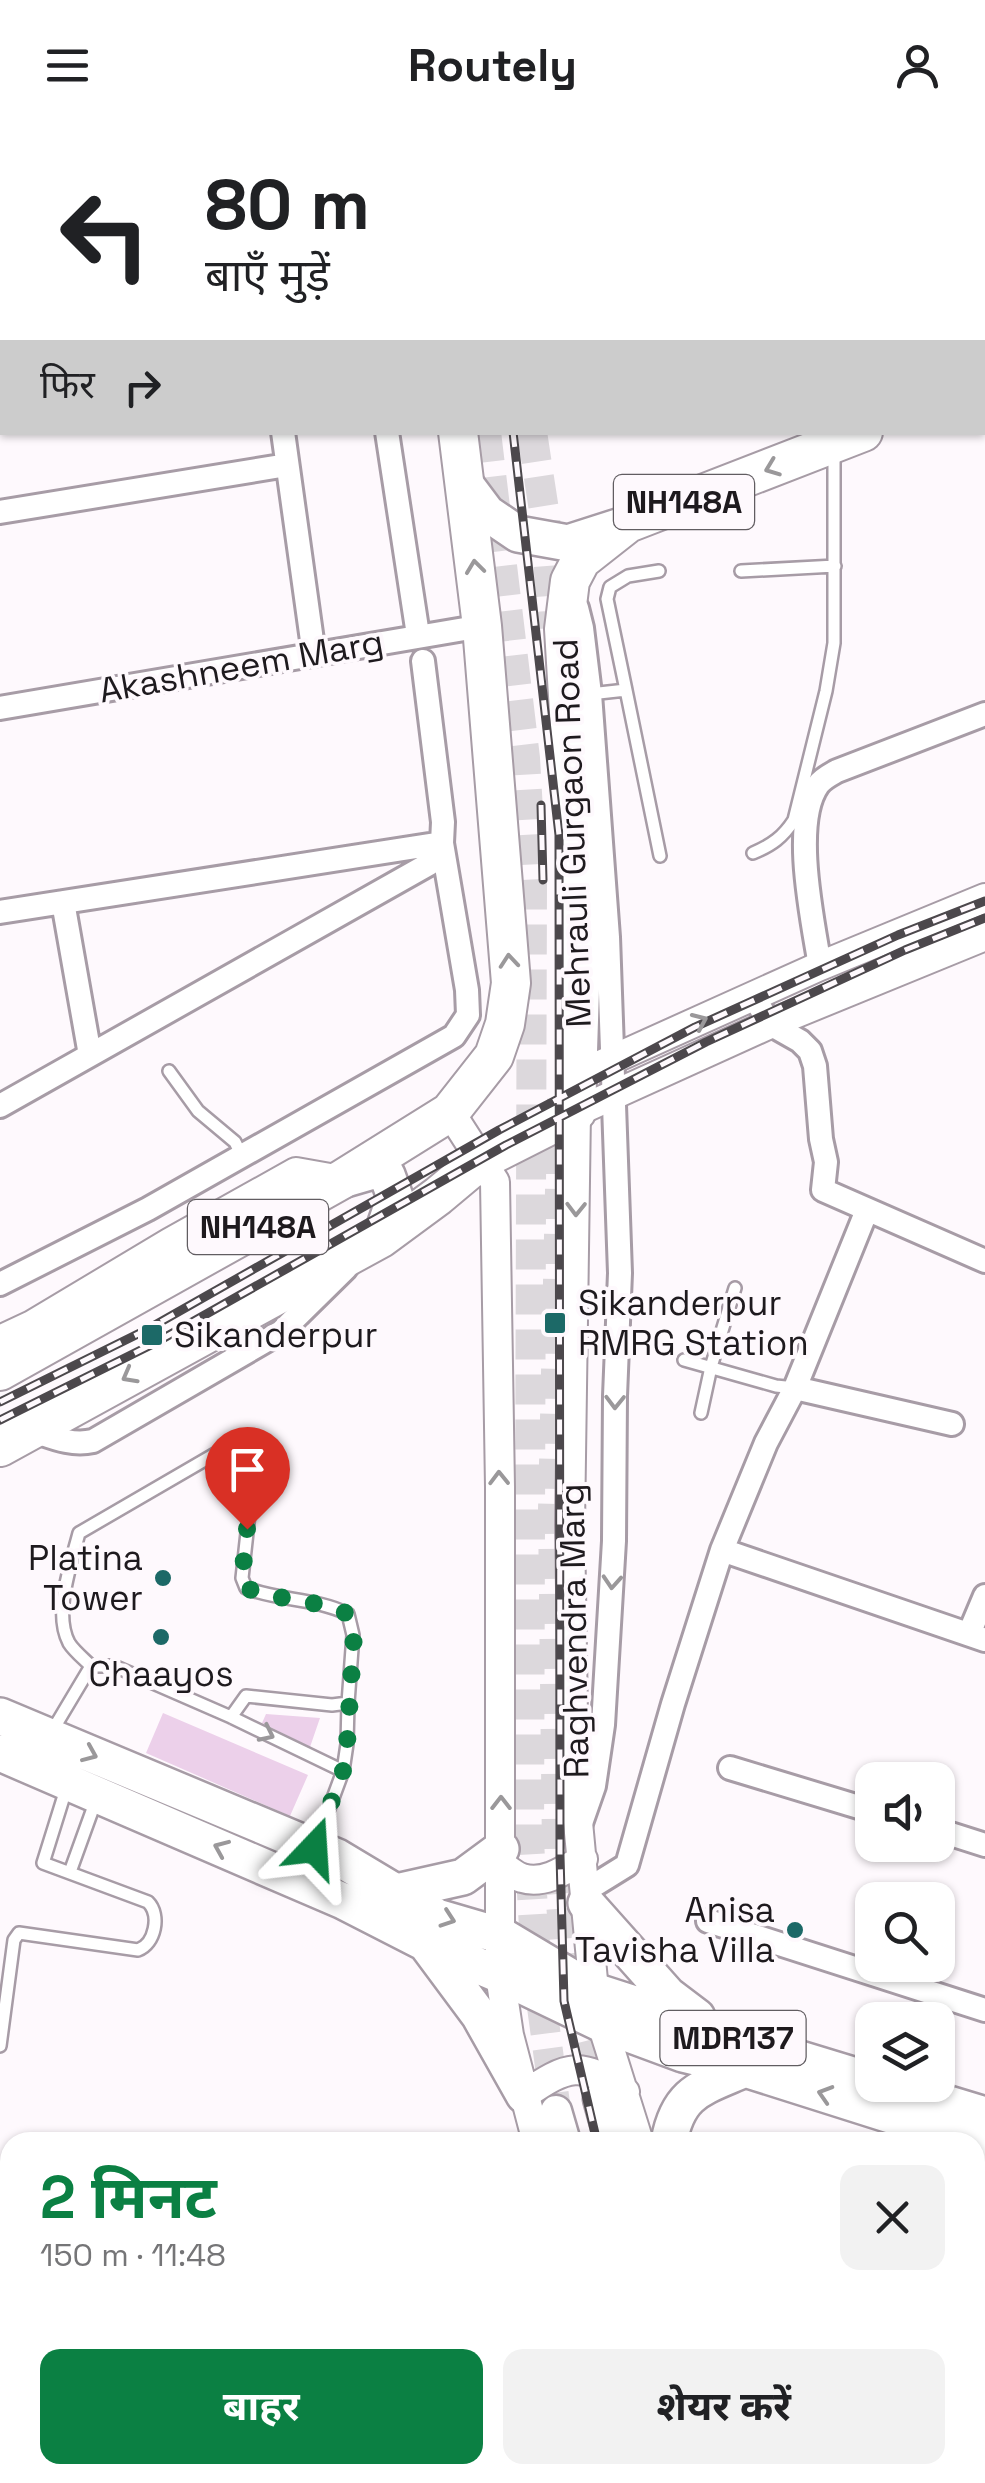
<!DOCTYPE html>
<html lang="hi">
<head>
<meta charset="utf-8">
<style>
  body { margin:0; font-family:"Space Grotesk","Noto Sans Devanagari",sans-serif; background:#f2f2f2; color:#202124; height:100vh; display:flex; flex-direction:column; font-size:38px; white-space:nowrap }
  * { box-sizing:border-box; margin:0 }
  p { font-size:32px; color:#757577 }
  .icon { flex:none; width:55px; height:55px; fill:none; stroke:currentColor; stroke-width:2; stroke-linecap:round; stroke-linejoin:round }
  .map { position:relative; flex:1; overflow:hidden }
  .drawer { position:absolute; left:0px; top:2002px; width:985px; height:352px; display:flex; flex-direction:column; background:#fff; border-radius:30px 30px 0 0; box-shadow:0 2px 8px #0004 }
  .drawer>* { flex:none }
  .banner { position:absolute; left:0px; top:0px; width:985px; height:305px; box-shadow:0 2px 8px #0004; background:#fff; color:#202124; overflow:hidden }
  .fabs { position:absolute; left:855px; top:1632px; display:grid; gap:20px }
  .fabs a { display:grid; place-items:center; width:100px; height:100px; border-radius:20px; background:#fff; box-shadow:0 2px 8px #0004; font-size:50px }
  .pin { position:absolute; display:grid; place-items:center; width:85px; height:85px; color:#fff; margin:-102px -42px; border-radius:50% 50% 50% 0; rotate:-45deg; box-shadow:0 0 10px #0007 }
  .pin .icon { rotate:45deg }
  .me { position:absolute; width:110px; margin:-55px; rotate:20deg; stroke-linejoin:round; filter:drop-shadow(0 0 8px #0008) }
  .turn { display:flex; align-items:center; gap:35px; height:210px; padding:0 40px; font-size:45px }
  .turn .icon { width:130px; height:130px; stroke-width:2.5 }
  .turn b { display:block; font-size:70px; line-height:85px }
  .then { display:flex; align-items:center; height:95px; padding:0 40px; background:#0003; gap:20px; font-size:38px }
  .round { display:grid; place-items:center; flex:none; width:105px; height:105px; border-radius:20px; background:#f2f2f2 }
  .overview { display:flex; align-items:center; justify-content:space-between; height:170px; padding:0 40px }
  h1 { font-size:60px; font-weight:700; line-height:75px; color:#0b8043 }
  .button { display:flex; gap:20px; margin-top:auto; padding:20px 40px }
  .button a { flex:1; height:115px; border-radius:20px; background:#0b8043; color:#fff; font-size:40px; font-weight:700; line-height:115px; text-align:center }
  .button a+a { background:#f2f2f2; color:#202124 }
  header { display:flex; justify-content:space-between; align-items:center; height:130px; padding:0 40px; background:#fff; font-size:45px; font-weight:700 }
  .map>svg:first-child { display:block }
  .green { fill:#ecd0ea }
  .lines { fill:none; stroke-linecap:round; stroke-linejoin:round }
  .secondary-tunnel { stroke:#dcd8dc; stroke-width:30; stroke-dasharray:30 15; stroke-linecap:butt }
  .service-casing { stroke:#a79ca6; stroke-width:16 }
  .minor-casing { stroke:#a79ca6; stroke-width:28 }
  .tertiary-casing { stroke:#a79ca6; stroke-width:32 }
  .secondary-casing { stroke:#a79ca6; stroke-width:35 }
  .primary-casing { stroke:#a79ca6; stroke-width:40 }
  .trunk-casing { stroke:#a79ca6; stroke-width:42 }
  .service { stroke:#fff; stroke-width:11 }
  .minor { stroke:#fff; stroke-width:22 }
  .tertiary { stroke:#fff; stroke-width:28 }
  .secondary { stroke:#fff; stroke-width:30 }
  .primary { stroke:#fff; stroke-width:35 }
  .trunk { stroke:#fff; stroke-width:38 }
  .rail-casing { stroke:#4c484c; stroke-width:9 }
  .rail { stroke:#fef9fd; stroke-width:5; stroke-dasharray:15; stroke-linecap:butt }
  .oneway { stroke:#9a989a }
  .route { stroke:#0b8043; stroke-width:18; stroke-dasharray:0 32.4 }
  .poi-dot { fill:#1c6967; stroke:#fef9fd; stroke-width:4 }
  .labels { text-anchor:middle; dominant-baseline:central; stroke-width:8; stroke-linejoin:round; paint-order:stroke }
  .shield { fill:#fef9fd; stroke:#615d61; stroke-width:2.5 }
  .shield-label { font-size:32px; font-weight:bold; fill:#1e1a1e }
  .street-label { font-size:35px; fill:#1e1a1e; stroke:#fef9fd }
  .poi-label { font-size:35px; fill:#1e1a1e; stroke:#fef9fd; text-anchor:start }
</style>
</head>
<body>
<header><svg class="icon" aria-label="menu" viewBox="0 0 24 24"><path d="M4 6h16M4 12h16M4 18h16"/></svg>Routely<svg class="icon" aria-label="person" viewBox="0 0 24 24"><circle cx="12" cy="8" r="4"/><path d="M4 21q1-7 8-7t8 7"/></svg></header>
<div class="map">
<svg width="985" height="2353" viewBox="0 0 985 2353">
  <rect width="100%" height="100%" fill="#fef9fd"/>
  <path class="green" d="M163 1583 308 1645 290 1686 146 1623Z
    M266 1584 320 1588 310 1617 262 1593Z"/>
  <g class="lines">
    <path class="secondary-tunnel" d="M489 0 490 2
      M486 302 525 628 532 751 529 1711 536 1832 556 1981
      M532 302 545 387 553 498
      M562 969 553 1380 557 1721 566 1837 599 1968"/>
    <defs>
      <path id="service" d="M741 441 835 436
        M626 560 660 726
        M590 564 626 560 607 469 610 457 628 446 659 441
        M753 723C772 715 783 707 794 690L826 561 834 513V318
        M169 941 198 981 235 1012 242 1026
        M684 1230 776 1256 795 1258
        M701 1283 711 1237 735 1158
        M91 1536C84 1529 74 1521 69 1513 53 1483 71 1434 79 1403L215 1324 237 1317 252 1319 254 1339 242 1448 246 1458C279 1471 316 1468 348 1484L353 1505 348 1573 332 1575 246 1566 231 1587
        M51 1603 91 1536H114L231 1587 343 1641 316 1714
        M343 1641 347 1614 348 1573
        M70 1742 96 1670
        M0 1916 14 1810 19 1803 138 1820C155 1814 161 1785 148 1772L43 1733 67 1656"/>
      <path id="minor" d="M83 0 84 2
        M0 60 2 61
        M0 213 2 212
        M283 302 314 525
        M387 302 418 505
        M0 382 287 335
        M577 478 582 498 590 564 608 807 620 1143 615 1266 614 1411 603 1595 594 1656 580 1696
        M0 578 482 496
        M63 772 90 925
        M0 782 442 713 443 692 423 531
        M820 836C813 792 791 693 818 655 822 649 830 645 837 641L985 584
        M754 867 770 894 800 911 810 921 815 936 821 1009 826 1032 823 1060 985 1131
        M0 976 429 734 442 713
        M0 1154 148 1079 454 906 468 885 467 860 442 713
        M795 1258 952 1294
        M31 1300C52 1307 71 1316 93 1311L281 1202 346 1138
        M722 1420 985 1510
        M969 1504 985 1466
        M730 1638 872 1681
        M938 1700 985 1715
        M585 1761 627 1735 673 1574 722 1420 766 1313 795 1258 867 1080
        M708 1791 985 1880
        M975 2109 985 2112
        M975 2270 985 2273
        M0 2275 10 2277
        M958 2345 960 2353
        M387 2353 390 2345"/>
      <path id="tertiary" d="M392 0 393 2
        M578 945 820 836 985 768
        M450 982 495 1052 500 1357V1845L509 1905 537 2012
        M0 1210 32 1195 169 1113 296 1042 341 1050
        M501 1735C507 1739 515 1746 522 1748 544 1755 565 1740 583 1729
        M524 1965C568 1935 581 1930 625 1962
        M639 2012 602 1894 594 1861 574 1650 570 1396 576 982 770 894 985 806
        M571 2345 574 2353
        M615 2345 617 2353
        M728 2345 730 2353
        M755 2345 757 2353"/>
      <path id="secondary" d="M599 1969 611 2012
        M556 1981 565 2012
        M653 2345 655 2353
        M706 2345 708 2353"/>
      <path id="primary" d="M624 0 627 2
        M982 119 985 120
        M466 355 487 383 518 404 568 413 618 397
        M342 1050 373 1041 387 1045 395 1067 381 1108
        M0 1586 337 1727 437 1787 502 1806 594 1861 684 1890 718 1904 872 1951
        M0 1623 343 1771 427 1814 500 1845 602 1894 683 1924 745 1939 985 2015
        M396 1762 463 1747 501 1719
        M586 1773 668 1865 697 1887
        M427 1815 479 1885 524 1965
        M886 1955 985 1985
        M669 2012C678 1961 702 1958 745 1939"/>
      <path id="trunk" d="M726 0 732 2
        M460 2 461 0
        M982 94H985
        M982 250 985 249
        M0 1241 341 1050 450 982 494 926 505 894 511 853 482 496 458 302
        M0 1317 381 1108 438 1066 481 1030 576 982 582 798 564 499 570 451 581 430 628 393 863 302"/>
    </defs>
    <use href="#service" class="service-casing"/>
    <use href="#minor" class="minor-casing"/>
    <use href="#tertiary" class="tertiary-casing"/>
    <use href="#secondary" class="secondary-casing"/>
    <use href="#primary" class="primary-casing"/>
    <use href="#trunk" class="trunk-casing"/>
    <use href="#service" class="service"/>
    <use href="#minor" class="minor"/>
    <use href="#tertiary" class="tertiary"/>
    <use href="#secondary" class="secondary"/>
    <use href="#primary" class="primary"/>
    <use href="#trunk" class="trunk"/>
    <defs>
      <path id="rail" d="M467 0V2
        M513 302 559 705 560 1726 564 1871 597 2012
        M541 675 543 750
        M0 1272 148 1199 499 1000 695 897 898 805 985 771
        M0 1290 155 1213 506 1015 706 912 905 820 985 788
        M669 2345 671 2353"/>
    </defs>
    <use href="#rail" class="rail-casing"/>
    <use href="#rail" class="rail"/>
  </g>
  <defs><path id="oneway-chevron" d="M-2-3.5L2.5 0L-2 3.5" fill="none" stroke-width="1.6" stroke-linecap="round" stroke-linejoin="round" transform="scale(2.5)"/></defs>
  <g class="oneway">
    <use href="#oneway-chevron" transform="translate(772 338) rotate(159)"/>
    <use href="#oneway-chevron" transform="translate(475 437) rotate(-97)"/>
    <use href="#oneway-chevron" transform="translate(509 831) rotate(-95)"/>
    <use href="#oneway-chevron" transform="translate(700 891) rotate(-24)"/>
    <use href="#oneway-chevron" transform="translate(576 1079) rotate(91)"/>
    <use href="#oneway-chevron" transform="translate(129 1246) rotate(151)"/>
    <use href="#oneway-chevron" transform="translate(615 1272) rotate(91)"/>
    <use href="#oneway-chevron" transform="translate(499 1348) rotate(-91)"/>
    <use href="#oneway-chevron" transform="translate(612 1452) rotate(94)"/>
    <use href="#oneway-chevron" transform="translate(267 1604) rotate(26)"/>
    <use href="#oneway-chevron" transform="translate(90 1624) rotate(23)"/>
    <use href="#oneway-chevron" transform="translate(501 1673) rotate(-90)"/>
    <use href="#oneway-chevron" transform="translate(221 1718) rotate(-157)"/>
    <use href="#oneway-chevron" transform="translate(448 1789) rotate(19)"/>
    <use href="#oneway-chevron" transform="translate(825 1964) rotate(-163)"/>
  </g>
  <g class="lines">
    <path class="route" d="M247 1399 242 1448 246 1458C279 1471 316 1469 348 1484L354 1505 347 1614 343 1641 314 1718"/>
  </g>
  <g class="poi-dot">
    <rect x="543" y="1181" width="24" height="24" rx="5"/>
    <rect x="140" y="1193" width="24" height="24" rx="5"/>
    <circle cx="163" cy="1448" r="10"/>
    <circle cx="161" cy="1507" r="10"/>
    <circle cx="795" cy="1800" r="10"/>
  </g>
  <g class="labels">
    <g class="shield">
      <rect x="614" y="345" width="140" height="54" rx="8"/>
      <rect x="188" y="1070" width="140" height="54" rx="8"/>
      <rect x="660.5" y="1881" width="145" height="54" rx="8"/>
    </g>
    <g class="shield-label">
      <text x="684" y="372">NH148A</text>
      <text x="258" y="1097">NH148A</text>
      <text x="733" y="1908">MDR137</text>
    </g>
    <g class="street-label">
      <text transform="translate(241 536) rotate(-10)">Akashneem Marg</text>
      <text transform="translate(572 703) rotate(-92)">Mehrauli Gurgaon Road</text>
      <text transform="translate(574 1501) rotate(-91)">Raghvendra Marg</text>
    </g>
    <g class="poi-label">
      <text x="578" y="1173">Sikanderpur<tspan x="578" dy="40">RMRG Station</tspan></text>
      <text x="174" y="1205">Sikanderpur</text>
      <text x="143" y="1428" text-anchor="end">Platina<tspan x="143" dy="40">Tower</tspan></text>
      <text x="161" y="1544" text-anchor="middle">Chaayos</text>
      <text x="775" y="1780" text-anchor="end">Anisa<tspan x="775" dy="40">Tavisha Villa</tspan></text>
    </g>
  </g>
</svg>
<div class="fabs">
<a><svg class="icon" aria-label="sound" viewBox="0 0 24 24"><path d="M4 9h4l5-4v14l-5-4H4zM17 9q2 3 0 6"/></svg></a>
<a><svg class="icon" aria-label="search" viewBox="0 0 24 24"><circle cx="10" cy="10" r="6"/><path d="M15 15l6 6"/></svg></a>
<a><svg class="icon" aria-label="layers" viewBox="0 0 24 24"><path d="M12 4l9 5-9 5-9-5zM3 14l9 5 9-5"/></svg></a>
</div>
<div class="pin" style="left:247px;top:1399px;background:#d93025"><svg class="icon" aria-label="arrive" viewBox="0 0 24 24"><path d="M6 21V4h12l-3 4 3 4H6"/></svg></div>
<svg class="me" style="left:314px;top:1718px" viewBox="-20 -20 40 40"><path d="M0-17L14 15 0 8-14 15z" fill="#0b8043" stroke="#fff" stroke-width="4"/></svg>
<div class="banner">
<div class="turn"><svg class="icon" aria-label="left" viewBox="0 0 24 24"><path d="M17 20v-9H6M10 6l-5 5 5 5"/></svg><div><b>80 m</b>बाएँ मुड़ें</div></div>
<div class="then">फिर<svg class="icon" aria-label="right" viewBox="0 0 24 24"><path d="M7 20v-9h11M14 6l5 5-5 5"/></svg></div>
</div>
<section class="drawer">
<div class="overview"><div><h1>2 मिनट</h1><p>150 m · 11:48</p></div><a class="round"><svg class="icon" aria-label="close" viewBox="0 0 24 24"><path d="M6 6l12 12M18 6L6 18"/></svg></a></div>
<div class="button"><a>बाहर</a><a>शेयर करें</a></div>
</section>
</div>
</body>
</html>
